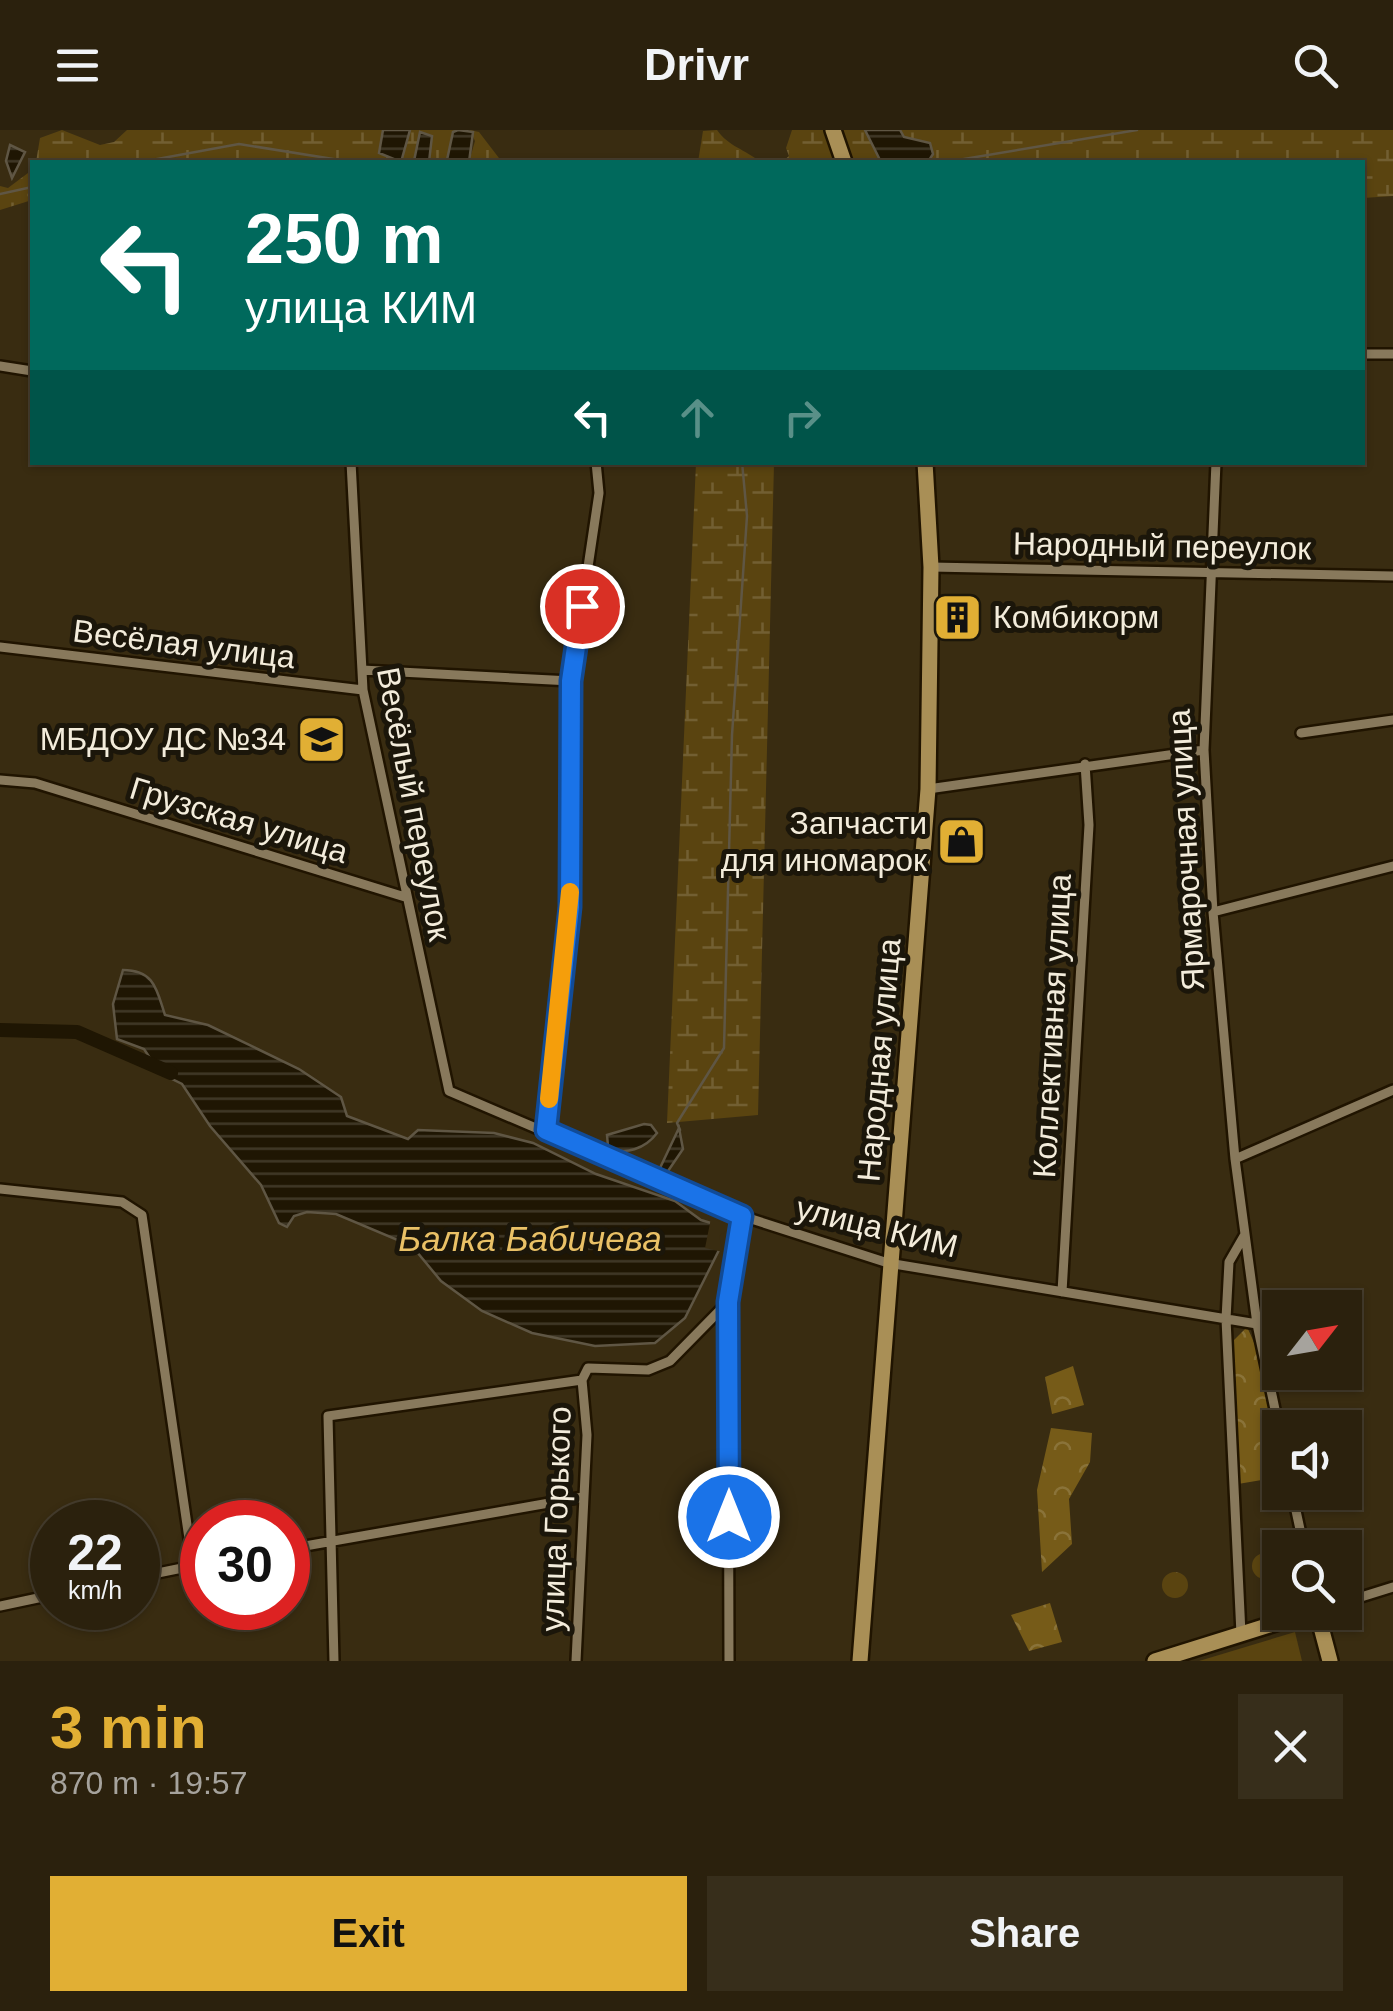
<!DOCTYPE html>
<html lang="en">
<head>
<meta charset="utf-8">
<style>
  body { margin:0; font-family:Helvetica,sans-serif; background:#372e1b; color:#f1f3f6; height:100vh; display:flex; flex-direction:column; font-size:38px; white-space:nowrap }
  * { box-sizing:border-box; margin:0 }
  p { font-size:32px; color:#a6a39d }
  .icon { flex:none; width:55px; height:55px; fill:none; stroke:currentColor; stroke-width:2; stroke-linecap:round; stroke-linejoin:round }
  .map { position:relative; height:1531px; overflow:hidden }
  .details { display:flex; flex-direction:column; background:#2b210d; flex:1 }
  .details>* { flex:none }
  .banner { position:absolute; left:30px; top:30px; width:1335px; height:305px; border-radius:0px; box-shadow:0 2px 8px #0004,0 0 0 2px #473e2e; background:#00695c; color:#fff; overflow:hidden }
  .needle { width:65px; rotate:59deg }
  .buttons { position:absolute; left:1262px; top:1160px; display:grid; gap:20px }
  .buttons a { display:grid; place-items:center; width:100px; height:100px; border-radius:0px; background:#2b210d; box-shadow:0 2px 8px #0004,0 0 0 2px #473e2e; font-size:50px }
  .speed { position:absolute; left:30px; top:1370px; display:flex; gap:20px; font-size:50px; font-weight:700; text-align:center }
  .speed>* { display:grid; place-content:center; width:130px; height:130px; border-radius:50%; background:#2b210d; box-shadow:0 2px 8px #0004,0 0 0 2px #473e2e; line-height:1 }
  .speed small { font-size:25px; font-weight:400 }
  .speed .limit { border:15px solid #d22; background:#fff; color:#111 }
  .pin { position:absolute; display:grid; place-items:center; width:85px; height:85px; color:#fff; margin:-42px; border:5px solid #fff; border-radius:50%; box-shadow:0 2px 10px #0007 }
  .me { position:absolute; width:110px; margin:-55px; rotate:0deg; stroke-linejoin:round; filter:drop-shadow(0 0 8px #0008) }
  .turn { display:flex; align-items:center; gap:35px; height:210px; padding:0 50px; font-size:45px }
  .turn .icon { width:130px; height:130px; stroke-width:2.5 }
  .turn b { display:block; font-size:70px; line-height:85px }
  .lanes { display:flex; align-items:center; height:95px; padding:0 50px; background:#0003; justify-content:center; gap:50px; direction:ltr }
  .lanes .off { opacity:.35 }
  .round { display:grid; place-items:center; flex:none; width:105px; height:105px; border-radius:0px; background:#372e1b }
  .overview { display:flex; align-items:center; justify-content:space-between; height:170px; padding:0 50px }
  h1 { font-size:60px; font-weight:800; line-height:75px; color:#e1af34 }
  .button { display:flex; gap:20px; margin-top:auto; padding:20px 50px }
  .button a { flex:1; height:115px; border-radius:0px; background:#e1af34; color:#111; font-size:40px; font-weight:800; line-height:115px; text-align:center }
  .button a+a { background:#372e1b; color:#f1f3f6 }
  header { display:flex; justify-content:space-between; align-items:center; height:130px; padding:0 50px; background:#2b210d; font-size:45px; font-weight:800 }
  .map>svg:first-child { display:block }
  .grass { fill:url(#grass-tufts) }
  .forest { fill:url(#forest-crowns) }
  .wetland { fill:url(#wetland-marsh) }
  .pitch { fill:#5a4410 }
  .water { fill:url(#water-rules); stroke:#5f5644; stroke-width:2.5 }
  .pier { fill:#392c11 }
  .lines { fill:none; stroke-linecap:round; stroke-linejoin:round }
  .stream { stroke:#5f5644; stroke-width:2.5 }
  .river { stroke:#1f1603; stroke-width:14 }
  .minor-casing { stroke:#201400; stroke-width:14 }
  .primary-casing { stroke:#201400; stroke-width:20 }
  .minor { stroke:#88795c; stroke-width:9 }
  .primary { stroke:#a98f56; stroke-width:15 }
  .route-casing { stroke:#114b97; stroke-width:25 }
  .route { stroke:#1a73e8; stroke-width:18 }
  .slow { stroke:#f59e0b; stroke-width:18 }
  .labels { text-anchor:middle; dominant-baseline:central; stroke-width:10; stroke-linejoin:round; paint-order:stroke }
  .street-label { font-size:32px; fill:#f3ecdb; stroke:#1b160a }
  .poi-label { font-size:32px; fill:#f3ecdb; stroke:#1b160a; text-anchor:end }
  .water-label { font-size:35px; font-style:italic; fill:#eac166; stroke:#1b160a }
</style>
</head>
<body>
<header><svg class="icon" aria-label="menu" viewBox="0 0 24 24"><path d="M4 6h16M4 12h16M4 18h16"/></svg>Drivr<svg class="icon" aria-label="search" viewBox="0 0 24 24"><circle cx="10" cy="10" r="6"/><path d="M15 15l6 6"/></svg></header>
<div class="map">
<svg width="1393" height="1531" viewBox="0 0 1393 1531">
  <defs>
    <pattern id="grass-tufts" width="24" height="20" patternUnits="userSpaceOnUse" patternTransform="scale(2.5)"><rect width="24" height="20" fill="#5a4410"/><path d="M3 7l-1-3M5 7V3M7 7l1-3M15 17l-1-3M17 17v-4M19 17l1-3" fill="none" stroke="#725f32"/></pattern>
    <pattern id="forest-crowns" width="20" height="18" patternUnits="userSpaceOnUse" patternTransform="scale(2.5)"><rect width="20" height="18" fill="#765b18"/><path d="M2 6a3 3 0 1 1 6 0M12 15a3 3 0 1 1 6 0" fill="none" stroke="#8a7339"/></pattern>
    <pattern id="wetland-marsh" width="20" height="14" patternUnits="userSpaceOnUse" patternTransform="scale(2.5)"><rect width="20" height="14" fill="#5a4410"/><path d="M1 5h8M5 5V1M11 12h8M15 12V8" fill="none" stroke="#725f32"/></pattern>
    <pattern id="water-rules" width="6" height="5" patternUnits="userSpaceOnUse" patternTransform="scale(2.5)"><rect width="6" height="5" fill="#1f1603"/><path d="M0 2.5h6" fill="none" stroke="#403827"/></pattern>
  </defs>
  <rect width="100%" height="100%" fill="#392c11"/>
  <path class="grass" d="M166 600 192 602 190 622 165 621Z
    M1252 1436a13 13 0 1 1 26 0a13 13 0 1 1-26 0Z
    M1162 1455a13 13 0 1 1 26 0a13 13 0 1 1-26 0Z"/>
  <path class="forest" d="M1247 1197C1268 1240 1280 1298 1280 1347L1238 1354 1232 1212Z
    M1073 1236 1084 1275 1052 1284 1045 1247Z
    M1051 1298 1092 1303 1090 1332 1069 1369 1072 1414 1042 1442 1037 1360Z
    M1050 1473 1062 1512 1029 1521 1011 1485Z"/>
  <path class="wetland" d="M62 0 100 15 114 12 127 0H383L380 23 400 32H36L40 8Z
    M410 0H458L453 3 449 32H429L432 6 416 32H401Z
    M470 0 479 2 502 32H469L475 11Z
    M717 0C729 17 745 19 760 32H698L703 1Z
    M792 0H827L838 32H782L789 26 786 18Z
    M842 0H1393V66L1363 68 1362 32H853Z
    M32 40V70L0 80V56L8 58Z
    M696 333H774L758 985 667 993Z"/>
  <path class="pitch" d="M1295 1502 1302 1531H1199Z"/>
  <path class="water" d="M383 0H410L401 32 379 23Z
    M458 0 473 2 469 32 447 30 453 2Z
    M900 0 904 7 930 13 933 24 928 32H881L865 0Z
    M420 2 432 6 429 32 414 31Z
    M10 15 25 22 12 48 6 31Z
    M123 840C155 840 157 861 165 885L208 895 299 939 341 967 347 986 408 1009 418 1000 494 1003 533 1013 596 1044 675 1071 701 1090 721 1096 713 1104 720 1118 685 1188 655 1213 595 1216 532 1203 482 1181 441 1151 412 1116 336 1084 307 1082 294 1086 287 1097 279 1093 261 1055 210 996 182 954 160 943 144 919 117 909 113 874Z
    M644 994 651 995 657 1003C646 1018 624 1027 608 1016L607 1005Z
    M679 998 683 1019 666 1044 660 1038Z"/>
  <path class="pier" d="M711 1088 726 1094V1101L719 1106 723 1122 705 1118Z"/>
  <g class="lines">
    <path class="stream" d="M141 32 239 14 352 32
      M946 32 1137 0
      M0 64 32 57
      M680 1000 677 993 724 918 732 605 747 386 742 332
      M666 1041 680 1052"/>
    <path class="river" d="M0 900 77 902 171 943"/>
    <defs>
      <path id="minor" d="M1362 224H1393
        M0 236 32 241
        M351 332 363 560 449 961 742 1086 888 1133 1257 1194
        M1216 332 1204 620 1213 782 1235 1029 1257 1194 1280 1303
        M931 437 1393 446
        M0 517 363 560
        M362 540 571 551
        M1301 603 1393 590
        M0 650 35 653 405 767
        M928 659 1204 620
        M1213 782 1393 736
        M546 1001 569 777 571 551 599 363 596 332
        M1235 1029 1393 960
        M0 1059 122 1072 142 1085 193 1436
        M1062 1162 1089 695 1085 634
        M1292 1362 1304 1418
        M288 1419 583 1367
        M138 1447 202 1434
        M1345 1472 1393 1457
        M0 1476 52 1465
        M1241 1504 1226 1189 1229 1132 1244 1106
        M334 1531 328 1286 582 1250 588 1238 648 1240 670 1231 728 1172
        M576 1531 587 1305 582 1250
        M729 1531 728 1172 742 1086"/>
      <path id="primary" d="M833 0 844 32
        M1317 1482 1330 1531
        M860 1531 928 659 931 437 925 332
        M1155 1531 1311 1482"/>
    </defs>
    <use href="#minor" class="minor-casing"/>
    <use href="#primary" class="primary-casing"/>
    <use href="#minor" class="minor"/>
    <use href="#primary" class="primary"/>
  </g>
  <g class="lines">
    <defs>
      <path id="route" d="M582 476 571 551 570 777 546 1000 742 1086 728 1172 729 1387"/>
    </defs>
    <use href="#route" class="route-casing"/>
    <use href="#route" class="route"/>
    <path class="slow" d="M549 969 570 762"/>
  </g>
  <defs>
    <symbol id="building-square" viewBox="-11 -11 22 22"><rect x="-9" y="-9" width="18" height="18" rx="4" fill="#e1af34" stroke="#1b160a"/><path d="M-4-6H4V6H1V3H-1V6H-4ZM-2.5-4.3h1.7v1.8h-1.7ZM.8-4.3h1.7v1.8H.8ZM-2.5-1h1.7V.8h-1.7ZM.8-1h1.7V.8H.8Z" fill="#111"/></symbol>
    <symbol id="school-square" viewBox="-11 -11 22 22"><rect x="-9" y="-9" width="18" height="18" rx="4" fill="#e1af34" stroke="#1b160a"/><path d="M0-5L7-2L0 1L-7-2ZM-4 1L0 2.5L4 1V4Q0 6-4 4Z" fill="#111"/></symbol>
    <symbol id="shop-square" viewBox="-11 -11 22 22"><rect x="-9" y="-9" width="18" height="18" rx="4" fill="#e1af34" stroke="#1b160a"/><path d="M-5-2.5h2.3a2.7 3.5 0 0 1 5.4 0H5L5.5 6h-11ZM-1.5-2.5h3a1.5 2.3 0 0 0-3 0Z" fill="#111"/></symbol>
  </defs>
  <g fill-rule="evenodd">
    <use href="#building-square" x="930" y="460" width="55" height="55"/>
    <use href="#school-square" x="294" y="582" width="55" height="55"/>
    <use href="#shop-square" x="934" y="684" width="55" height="55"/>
  </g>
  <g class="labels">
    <g class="street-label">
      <text transform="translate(1162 416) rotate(1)">Народный переулок</text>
      <text transform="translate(184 514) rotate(7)">Весёлая улица</text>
      <text transform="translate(414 674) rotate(79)">Весёлый переулок</text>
      <text transform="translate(239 690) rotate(17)">Грузская улица</text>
      <text transform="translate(1186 720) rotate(-93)">Ярмарочная улица</text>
      <text transform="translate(1052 896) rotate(-87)">Коллективная улица</text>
      <text transform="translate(879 930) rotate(-85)">Народная улица</text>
      <text transform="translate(877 1097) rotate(14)">улица КИМ</text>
      <text transform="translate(556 1389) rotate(-88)">улица Горького</text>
    </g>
    <g class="poi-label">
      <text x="993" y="487" text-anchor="start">Комбикорм</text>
      <text x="286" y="609">МБДОУ ДС №34</text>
      <text x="927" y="693">Запчасти<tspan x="927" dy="37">для иномарок</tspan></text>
    </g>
    <g class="water-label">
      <text x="530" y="1108">Балка Бабичева</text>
    </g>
  </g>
</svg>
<div class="buttons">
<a><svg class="needle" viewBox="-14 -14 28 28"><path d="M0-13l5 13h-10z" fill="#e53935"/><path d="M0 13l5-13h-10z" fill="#a6a39d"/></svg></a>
<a><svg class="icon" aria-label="sound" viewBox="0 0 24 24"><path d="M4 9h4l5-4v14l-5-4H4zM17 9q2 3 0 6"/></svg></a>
<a><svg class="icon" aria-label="search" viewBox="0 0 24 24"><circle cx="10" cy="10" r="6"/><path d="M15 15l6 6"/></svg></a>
</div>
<div class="speed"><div>22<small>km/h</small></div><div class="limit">30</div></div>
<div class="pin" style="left:582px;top:476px;background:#d93025"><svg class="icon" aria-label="arrive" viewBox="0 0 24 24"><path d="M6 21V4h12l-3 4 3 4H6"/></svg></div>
<svg class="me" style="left:729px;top:1387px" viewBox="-20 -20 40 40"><circle r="17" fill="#1a73e8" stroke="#fff" stroke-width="3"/><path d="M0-11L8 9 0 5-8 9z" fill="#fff"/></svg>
<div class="banner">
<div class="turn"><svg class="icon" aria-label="left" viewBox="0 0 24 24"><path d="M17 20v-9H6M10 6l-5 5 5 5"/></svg><div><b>250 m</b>улица КИМ</div></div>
<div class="lanes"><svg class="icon" aria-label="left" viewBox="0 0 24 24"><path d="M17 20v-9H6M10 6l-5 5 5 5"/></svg><svg class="icon off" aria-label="ahead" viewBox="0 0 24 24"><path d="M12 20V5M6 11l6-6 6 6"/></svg><svg class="icon off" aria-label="right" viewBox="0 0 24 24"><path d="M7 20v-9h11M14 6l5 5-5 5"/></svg></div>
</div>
</div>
<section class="details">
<div class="overview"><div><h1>3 min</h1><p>870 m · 19:57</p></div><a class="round"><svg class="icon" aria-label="close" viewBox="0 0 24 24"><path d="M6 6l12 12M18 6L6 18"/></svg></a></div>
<div class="button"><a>Exit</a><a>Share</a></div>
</section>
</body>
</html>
